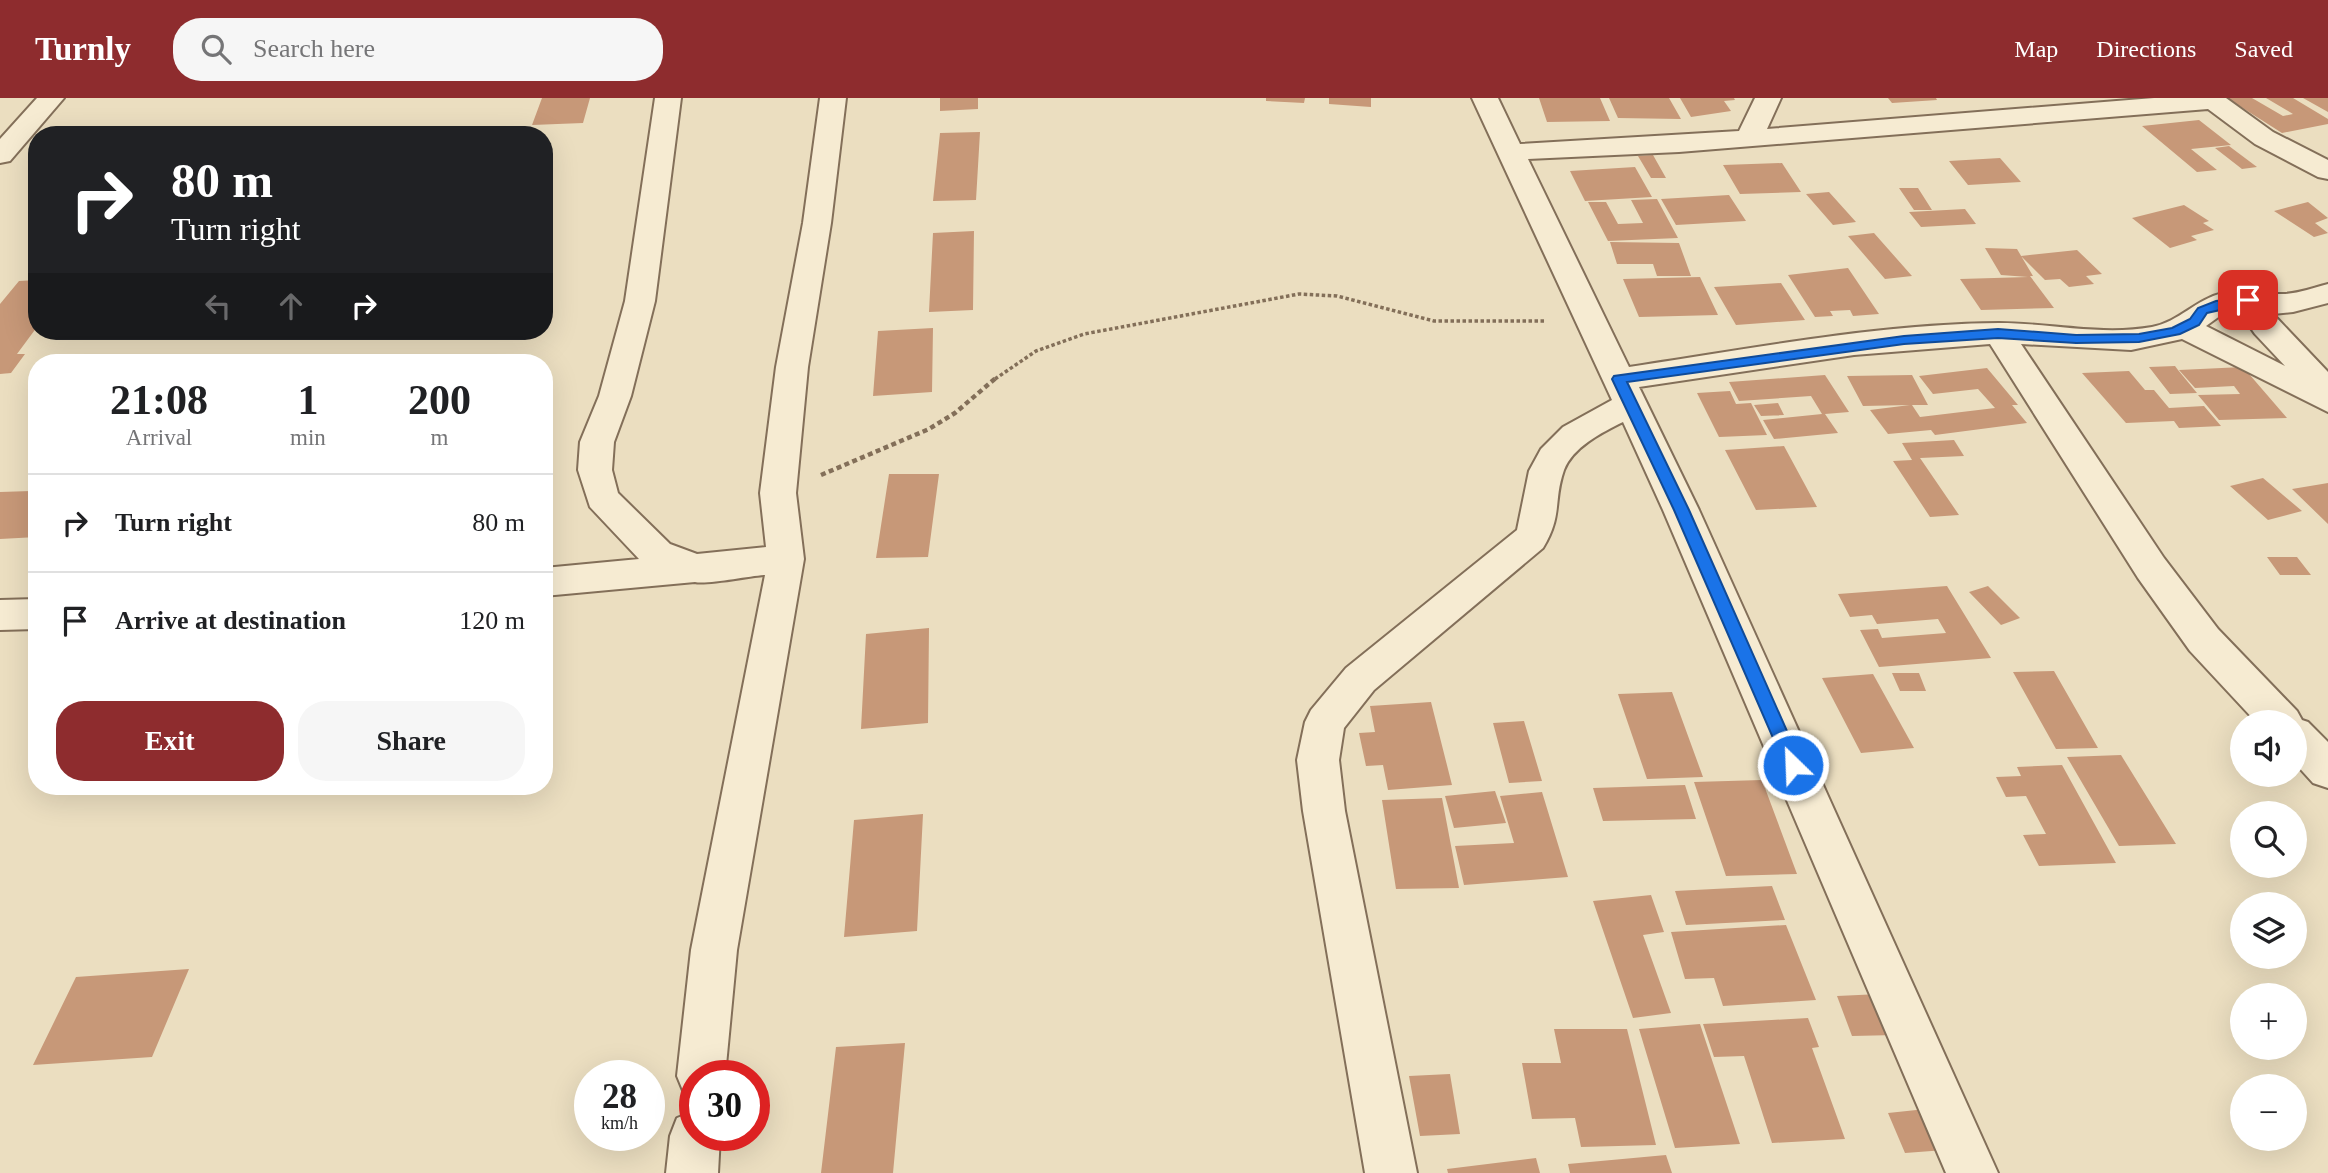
<!DOCTYPE html>
<html lang="en">
<head>
<meta charset="utf-8">
<style>
  body { margin:0; font-family:"Times New Roman",serif; background:#f6f6f6; color:#202124; height:100vh; display:flex; flex-direction:column; font-size:26px; white-space:nowrap }
  * { box-sizing:border-box; margin:0 }
  p { font-size:23px; color:#757577 }
  .icon { flex:none; width:38px; height:38px; fill:none; stroke:currentColor; stroke-width:2; stroke-linecap:round; stroke-linejoin:round }
  .map { position:relative; flex:1; overflow:hidden }
  .drawer { position:absolute; left:28px; top:256px; width:525px; height:441px; display:flex; flex-direction:column; background:#fff; border-radius:28px; box-shadow:0 7px 28px #0002 }
  .drawer>* { flex:none }
  .guide { position:absolute; left:28px; top:28px; width:525px; height:214px; border-radius:28px; box-shadow:0 7px 28px #0002; background:#202124; color:#fff; overflow:hidden }
  .tools { position:absolute; left:2230px; top:612px; display:grid; gap:14px }
  .tools a { display:grid; place-items:center; width:77px; height:77px; border-radius:50%; background:#fff; box-shadow:0 7px 28px #0002; font-size:35px }
  .speed { position:absolute; left:574px; top:962px; display:flex; gap:14px; font-size:35px; font-weight:700; text-align:center }
  .speed>* { display:grid; place-content:center; width:91px; height:91px; border-radius:50%; background:#fff; box-shadow:0 7px 28px #0002; line-height:1 }
  .speed small { font-size:18px; font-weight:400 }
  .speed .limit { border:10px solid #d22; background:#fff; color:#111 }
  .pin { position:absolute; display:grid; place-items:center; width:60px; height:60px; color:#fff; margin:-30px; border-radius:14px; box-shadow:0 4px 10px #0006 }
  .me { position:absolute; width:77px; margin:-38px; rotate:336deg; stroke-linejoin:round; filter:drop-shadow(0 0 5px #0008) }
  .turn { display:flex; align-items:center; gap:24px; height:147px; padding:0 28px; font-size:32px }
  .turn .icon { width:91px; height:91px; stroke-width:2.5 }
  .turn b { display:block; font-size:49px; line-height:60px }
  .lanes { display:flex; align-items:center; height:66px; padding:0 28px; background:#0003; justify-content:center; gap:35px; direction:ltr }
  .lanes .off { opacity:.35 }
  .eta { display:flex; justify-content:space-evenly; align-items:center; height:119px; text-align:center }
  .eta b { font-size:42px; font-weight:600; line-height:49px }
  .cta { display:flex; gap:14px; margin-top:auto; padding:14px 28px }
  .cta a { flex:1; height:80px; border-radius:28px; background:#8e2c2e; color:#fff; font-size:28px; font-weight:600; line-height:80px; text-align:center }
  .cta a+a { background:#f6f6f6; color:#202124 }
  ul { padding:0; list-style:none }
  li { display:flex; align-items:center; gap:21px; height:98px; padding:0 28px; border-top:2px solid #e0e0e0 }
  li div { flex:1 }
  li b { display:block; font-size:26px }
  li em { font-style:normal }
  header { display:flex; align-items:center; gap:42px; box-sizing:border-box; height:98px; padding:0 35px; background:#8e2c2e; color:#fff }
  header strong { font-size:33px }
  nav { display:flex; gap:38px; margin-inline-start:auto; font-size:24px }
  .search { width:490px; height:63px; background:#f6f6f6; display:flex; align-items:center; gap:18px; box-sizing:border-box; padding:0 24px; border-radius:28px; color:#757577; font-size:26px }
  .map>svg:first-child { display:block }
  .building { fill:#c79878 }
  .lines { fill:none; stroke-linecap:round; stroke-linejoin:round }
  .minor-casing { stroke:#836f59; stroke-width:4 }
  .path-far1 { stroke:#836f59; stroke-width:3.5; stroke-dasharray:3.5 2.5; stroke-linecap:butt }
  .path { stroke:#836f59; stroke-width:4.5; stroke-dasharray:5 3.5; stroke-linecap:butt }
  .minor { fill:#f6ebd2; fill-rule:evenodd }
  .route { fill:#1a73e8; stroke:#114b97; stroke-width:2 }
</style>
</head>
<body>
<header>
<strong>Turnly</strong>
<div class="search"><svg class="icon" aria-label="search" viewBox="0 0 24 24"><circle cx="10" cy="10" r="6"/><path d="M15 15l6 6"/></svg>Search here</div>
<nav><a>Map</a><a>Directions</a><a>Saved</a></nav>
</header>
<div class="map">
<svg width="2328" height="1075" viewBox="0 0 2328 1075">
  <rect width="100%" height="100%" fill="#ebdec0"/>
  <path class="building" d="M542 0H590L583 25 532 27Z
    M940 0H978V11L940 13Z
    M1266 0H1305L1304 5 1266 3Z
    M1329 0H1371V9L1329 6Z
    M1539 0H1600L1610 23 1547 24Z
    M1609 0H1669L1681 21 1618 20Z
    M1680 0H1734L1735 2 1724 3 1731 13 1691 19Z
    M1888 0H1936L1937 2 1892 5Z
    M2227 0H2252L2283 18 2293 16 2266 0H2293L2328 21V26L2282 35Z
    M2303 0H2328V14Z
    M2199 22 2231 47 2191 51 2217 72 2197 74 2142 28Z
    M458 28 455 37H367V35Z
    M980 34 976 102 933 103 940 35Z
    M2229 48 2257 69 2242 71 2215 50Z
    M1653 57 1666 80H1651L1638 58Z
    M2000 60 2021 84 1968 87 1949 63Z
    M1782 65 1801 94 1740 96 1723 67Z
    M1635 69 1652 99 1585 103 1570 73Z
    M1899 90H1918L1932 112H1914Z
    M1829 94 1856 124 1833 127 1806 96Z
    M1729 97 1746 123 1676 127 1661 101Z
    M1657 101 1678 140 1608 143 1588 104H1606L1618 126 1643 125 1631 102Z
    M2308 104 2328 120 2315 125 2328 135 2314 139 2274 113Z
    M2184 107 2209 123 2203 125 2214 132 2191 138 2197 142 2170 150 2132 120Z
    M1965 111 1976 126 1921 129 1909 114Z
    M974 133 973 212 929 214 933 135Z
    M1874 135 1912 178 1885 181 1848 138Z
    M1610 144 1679 145 1691 178H1657L1653 166H1617Z
    M1985 150 2017 151 2033 178H2030L2054 210 1981 212 1960 181 2028 179 2001 177Z
    M2077 152 2102 176 2086 178 2094 186 2069 189 2060 181 2045 182 2021 158Z
    M1848 170 1879 216 1853 218 1850 212 1830 213 1833 218 1815 219 1788 177Z
    M1700 179 1718 217 1639 219 1623 181Z
    M37 182V229L17 256H25L11 275 0 276V206L19 183Z
    M1781 185 1805 222 1736 227 1714 189Z
    M933 230 932 294 873 298 878 233Z
    M2175 268 2178 272 2197 295 2170 296 2149 269Z
    M2243 269 2287 320 2219 322 2198 297 2240 296 2234 288 2195 290 2179 272Z
    M1987 270 2018 307H2012L2027 325 1935 337 1931 332 1888 336 1870 312 1910 307 1863 308 1847 278 1912 277 1928 307H1912L1920 319 1995 310 1978 291 1933 296 1919 278Z
    M2129 273 2145 292H2154L2169 310 2204 308 2221 328 2179 330 2174 323 2126 325 2082 275Z
    M1825 277 1849 314 1825 316 1838 335 1774 341 1763 322 1822 316 1811 298 1739 303 1729 284Z
    M1730 293 1736 306 1751 305 1767 337 1719 339 1697 295Z
    M1778 305 1784 317 1761 318 1754 307Z
    M1954 342 1964 358 1920 360 1959 417 1930 419 1893 363 1912 362 1902 345Z
    M1784 348 1817 409 1756 412 1725 352Z
    M889 376H939L928 459 876 460Z
    M2263 380 2302 413 2268 422 2230 388Z
    M37 384V439L0 441V394L31 393Z
    M2328 385V426L2292 391Z
    M2267 459H2297L2311 477H2280Z
    M1947 488 1991 560 1879 569 1860 532 1878 531 1882 540 1946 535 1938 521 1877 526 1872 517 1850 519 1838 496Z
    M1988 488 2020 520 2001 527 1969 494Z
    M929 530 928 625 861 631 866 536Z
    M2054 573 2098 650 2056 651 2013 574Z
    M1892 575H1919L1926 593H1900Z
    M1873 576 1914 650 1861 655 1822 580Z
    M1672 594 1703 679 1647 681 1618 596Z
    M1431 604 1452 687 1388 692 1383 667 1366 668 1359 635 1375 634 1370 608Z
    M1524 623 1542 683 1509 685 1493 625Z
    M2121 657 2176 746 2119 748 2067 659Z
    M2062 667 2116 765 2039 768 2023 737 2046 736 2026 698 2006 699 1996 679 2021 678 2017 669Z
    M1762 682 1797 776 1726 778 1694 684Z
    M1685 687 1696 721 1603 723 1593 690Z
    M1495 693 1506 725 1454 730 1445 698Z
    M1542 694 1568 779 1464 787 1455 748 1514 745 1500 698Z
    M1442 700 1459 790 1396 791 1382 702Z
    M923 716 917 833 844 839 854 722Z
    M1772 788 1785 822 1686 827 1675 793Z
    M1651 797 1664 834 1643 837 1671 915 1633 920 1593 803Z
    M1786 827 1816 902 1723 908 1714 880 1685 881 1671 834Z
    M189 871 152 959 33 967 76 879Z
    M1880 896 1896 937 1852 938 1837 898Z
    M1808 920 1819 949 1812 950 1845 1041 1772 1045 1744 958 1714 959 1703 926Z
    M1700 926 1740 1046 1675 1050 1639 931Z
    M1554 931H1627L1656 1047 1581 1049 1575 1020 1532 1021 1522 965H1561Z
    M905 945 893 1075H821L836 949Z
    M1450 976 1460 1036 1420 1038 1409 978Z
    M1926 1011 1945 1052 1905 1055 1888 1015Z
    M1666 1057 1672 1075H1570L1568 1066Z
    M1536 1060 1540 1075H1448L1447 1071Z"/>
  <g class="lines">
    <defs>
      <path id="minor" d="M37 0H64L10 63 0 65V41Z
        M655 0H681L655 203 631 298 614 344 612 372 618 395 670 446 697 456 766 449 760 395 776 269 803 125 820 0H846L831 125 808 269 796 395 804 461 737 852 725 978H695V1000L684 995 677 978 691 852 765 477C749 478 706 487 695 484L544 498V470L639 461 590 409 578 372 580 344 599 298 625 203Z
        M1472 0H1498L1520 46 1739 33 1755 0H1781L1767 31 2154 0H2226L2273 34 2328 62V81L2318 79 2255 46 2208 11 1679 54 1528 61 1629 269C1751 251 1875 226 1999 225 2050 225 2101 238 2152 229 2179 224 2196 201 2223 195 2243 191 2262 197 2282 196 2298 196 2312 190 2328 186V205L2293 214 2273 216 2328 274V314L2182 241 2131 252 2021 246 2164 460 2218 531 2297 613 2302 622 2308 624 2328 644V690L2313 685 2294 664V625H2257L2190 553 2138 480 1990 246 1854 257 1639 289 1699 412 1998 1075H1946L1663 412 1623 324C1601 335 1573 349 1564 372 1553 403 1563 417 1543 450L1374 592 1344 630 1339 662 1345 713 1417 1075H1365L1303 713 1297 662 1305 624 1311 612 1346 570 1517 432 1529 373 1541 351 1563 329 1612 302ZM2239 213 2255 236 2285 268 2206 228 2224 215Z
        M37 501V531L0 532V502Z
        M695 1013V1038H720L718 1075H666L670 1038 677 1020Z"/>
    </defs>
    <use href="#minor" class="minor-casing"/>
    <path class="path-far1" d="M995 281 1036 253 1084 236 1299 196 1337 198 1434 223H1546"/>
    <path class="path" d="M821 377 929 331 955 315 997 279"/>
    <use href="#minor" class="minor"/>
  </g>
  <path class="route" d="M2248 199 2252 200V205L2207 215 2199 227 2180 236 2139 244 2076 245 1998 240 1904 246 1627 284 1689 412 1802 667 1793 674 1787 672 1674 412 1612 281 1614 278 1904 238 1998 231 2076 237 2139 236 2172 230 2190 221 2198 210 2216 203Z"/>
</svg>
<div class="tools">
<a><svg class="icon" aria-label="sound" viewBox="0 0 24 24"><path d="M4 9h4l5-4v14l-5-4H4zM17 9q2 3 0 6"/></svg></a>
<a><svg class="icon" aria-label="search" viewBox="0 0 24 24"><circle cx="10" cy="10" r="6"/><path d="M15 15l6 6"/></svg></a>
<a><svg class="icon" aria-label="layers" viewBox="0 0 24 24"><path d="M12 4l9 5-9 5-9-5zM3 14l9 5 9-5"/></svg></a>
<a>+</a>
<a>−</a>
</div>
<div class="speed"><div>28<small>km/h</small></div><div class="limit">30</div></div>
<div class="pin" style="left:2248px;top:202px;background:#d93025"><svg class="icon" aria-label="arrive" viewBox="0 0 24 24"><path d="M6 21V4h12l-3 4 3 4H6"/></svg></div>
<svg class="me" style="left:1793px;top:667px" viewBox="-20 -20 40 40"><circle r="17" fill="#1a73e8" stroke="#fff" stroke-width="3"/><path d="M0-11L8 9 0 5-8 9z" fill="#fff"/></svg>
<div class="guide">
<div class="turn"><svg class="icon" aria-label="right" viewBox="0 0 24 24"><path d="M7 20v-9h11M14 6l5 5-5 5"/></svg><div><b>80 m</b>Turn right</div></div>
<div class="lanes"><svg class="icon off" aria-label="left" viewBox="0 0 24 24"><path d="M17 20v-9H6M10 6l-5 5 5 5"/></svg><svg class="icon off" aria-label="ahead" viewBox="0 0 24 24"><path d="M12 20V5M6 11l6-6 6 6"/></svg><svg class="icon" aria-label="right" viewBox="0 0 24 24"><path d="M7 20v-9h11M14 6l5 5-5 5"/></svg></div>
</div>
<section class="drawer">
<div class="eta">
<div><b>21:08</b><p>Arrival</p></div>
<div><b>1</b><p>min</p></div>
<div><b>200</b><p>m</p></div>
</div>
<ul>
<li><svg class="icon" aria-label="right" viewBox="0 0 24 24"><path d="M7 20v-9h11M14 6l5 5-5 5"/></svg><div><b>Turn right</b></div><em>80 m</em></li>
<li><svg class="icon" aria-label="arrive" viewBox="0 0 24 24"><path d="M6 21V4h12l-3 4 3 4H6"/></svg><div><b>Arrive at destination</b></div><em>120 m</em></li>
</ul>
<div class="cta"><a>Exit</a><a>Share</a></div>
</section>
</div>
</body>
</html>
